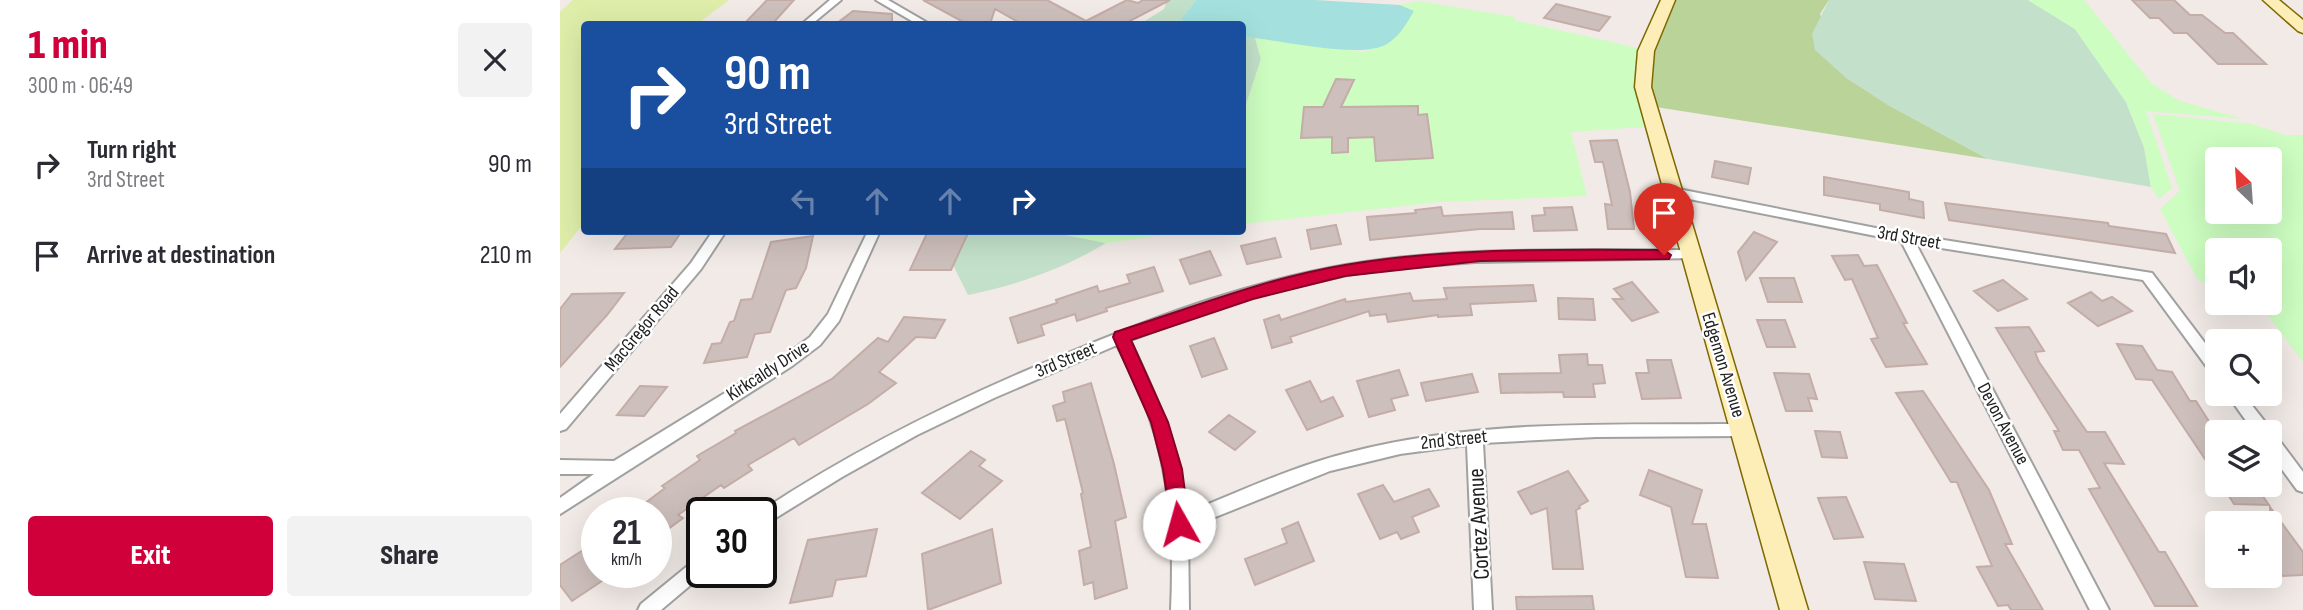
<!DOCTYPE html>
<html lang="en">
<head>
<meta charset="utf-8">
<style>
  body { margin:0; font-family:"Sofia Sans Condensed",sans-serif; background:#f2f2f3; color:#2b2b33; height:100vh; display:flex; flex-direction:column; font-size:26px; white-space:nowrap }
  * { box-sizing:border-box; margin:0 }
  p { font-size:23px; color:#7c7c81 }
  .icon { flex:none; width:38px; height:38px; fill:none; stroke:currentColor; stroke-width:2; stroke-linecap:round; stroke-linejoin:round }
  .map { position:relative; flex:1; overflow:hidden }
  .panel { display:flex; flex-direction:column; background:#fff; width:560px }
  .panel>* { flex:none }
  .guide { position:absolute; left:21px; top:21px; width:665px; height:214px; border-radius:7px; box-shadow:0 7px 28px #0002; background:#1a4fa0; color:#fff; overflow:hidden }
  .needle { width:46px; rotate:335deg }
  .fabs { position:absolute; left:1645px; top:147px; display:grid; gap:14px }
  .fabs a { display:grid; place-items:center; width:77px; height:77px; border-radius:7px; background:#fff; box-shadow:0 7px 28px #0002; font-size:35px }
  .speed { position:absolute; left:21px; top:497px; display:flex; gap:14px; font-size:35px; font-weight:700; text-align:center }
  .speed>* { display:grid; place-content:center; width:91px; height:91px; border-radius:50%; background:#fff; box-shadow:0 7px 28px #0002; line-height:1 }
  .speed small { font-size:18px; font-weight:400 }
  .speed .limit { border:4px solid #111; border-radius:10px; background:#fff; color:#111 }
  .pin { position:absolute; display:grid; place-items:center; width:60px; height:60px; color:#fff; margin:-72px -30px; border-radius:50% 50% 50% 0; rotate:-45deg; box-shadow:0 0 7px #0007 }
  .pin .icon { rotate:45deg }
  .me { position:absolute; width:77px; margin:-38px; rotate:353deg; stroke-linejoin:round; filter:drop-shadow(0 0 5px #0008) }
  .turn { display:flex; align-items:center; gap:24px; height:147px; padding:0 28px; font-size:32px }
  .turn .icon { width:91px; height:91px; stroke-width:2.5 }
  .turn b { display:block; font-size:49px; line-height:60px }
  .lanes { display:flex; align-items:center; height:66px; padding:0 28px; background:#0003; justify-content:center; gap:35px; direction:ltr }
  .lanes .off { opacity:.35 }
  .round { display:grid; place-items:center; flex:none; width:74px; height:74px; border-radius:7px; background:#f2f2f3 }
  .headline { display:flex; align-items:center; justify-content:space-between; height:119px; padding:0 28px }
  h1 { font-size:42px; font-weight:800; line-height:52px; color:#d0003b }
  .action { display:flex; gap:14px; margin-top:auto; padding:14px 28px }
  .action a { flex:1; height:80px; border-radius:7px; background:#d0003b; color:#fff; font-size:28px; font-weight:800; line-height:80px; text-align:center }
  .action a+a { background:#f2f2f3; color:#2b2b33 }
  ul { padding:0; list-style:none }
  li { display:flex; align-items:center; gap:21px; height:91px; padding:0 28px }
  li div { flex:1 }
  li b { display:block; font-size:26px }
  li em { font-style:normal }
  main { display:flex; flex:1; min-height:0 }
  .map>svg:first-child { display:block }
  .grass { fill:#deeea9 }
  .forest { fill:#bad398 }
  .wetland { fill:#c2e0ca }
  .park { fill:#cdfdc1; fill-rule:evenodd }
  .water { fill:#a4e1de }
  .building { fill:#cdbfbc; stroke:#c4aca7; stroke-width:2 }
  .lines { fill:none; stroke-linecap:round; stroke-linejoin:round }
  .street-casing { stroke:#a1a1a1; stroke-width:4 }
  .secondary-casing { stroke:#7e6800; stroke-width:3 }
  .street { fill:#fff; fill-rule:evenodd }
  .secondary { fill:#fdedb7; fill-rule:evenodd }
  .route { fill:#d0003b; stroke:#870026; stroke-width:2 }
  .labels { text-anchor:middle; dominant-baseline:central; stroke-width:5; stroke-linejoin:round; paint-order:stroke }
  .street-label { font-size:19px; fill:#202020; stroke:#fff }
  .near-street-label { font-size:23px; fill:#202020; stroke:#fff }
</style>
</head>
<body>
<main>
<section class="panel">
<div class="headline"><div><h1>1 min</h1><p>300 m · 06:49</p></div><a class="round"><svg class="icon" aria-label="close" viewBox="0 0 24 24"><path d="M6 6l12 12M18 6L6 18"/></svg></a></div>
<ul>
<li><svg class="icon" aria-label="right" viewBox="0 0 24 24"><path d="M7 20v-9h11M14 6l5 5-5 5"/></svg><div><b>Turn right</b><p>3rd Street</p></div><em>90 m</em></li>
<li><svg class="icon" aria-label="arrive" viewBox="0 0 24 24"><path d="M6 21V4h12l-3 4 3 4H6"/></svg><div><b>Arrive at destination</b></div><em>210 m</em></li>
</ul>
<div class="action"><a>Exit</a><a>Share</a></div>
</section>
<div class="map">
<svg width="1743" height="610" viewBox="0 0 1743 610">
  <rect width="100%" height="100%" fill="#f1eae6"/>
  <path class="grass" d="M13 0H169L137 24H24V223L0 253V12Z"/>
  <path class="forest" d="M1115 0H1269L1260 14 1285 77 1330 106 1428 159 1096 107C1084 65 1098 37 1115 0Z"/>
  <path class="wetland" d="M607 0H636L621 19 626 24H580L604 9Z
    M1269 0H1468L1515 29 1566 102 1584 147 1591 187 1428 159 1330 106 1285 77 1255 50 1252 34Z
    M683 37 695 38 701 59 683 114Z
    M397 231H507L506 235 546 243C503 269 457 285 408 295L392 263Z"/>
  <path class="park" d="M1468 0H1524L1592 84 1620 101 1683 119 1586 111 1612 188 1599 199 1591 187 1584 147 1566 102 1515 29Z
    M859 1 955 17 954 20 1078 48C1071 73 1078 96 1085 121L1083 127 1011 132 1027 196 878 202 683 224V114L701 59 695 38 806 52 854 11 840 5Z
    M1593 114 1692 124 1725 135H1743V362L1701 306 1695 303H1710V250H1657V288L1638 280 1600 209 1620 191ZM1657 159H1710V212H1657Z
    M507 231H631L546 243 506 235Z"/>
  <path class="water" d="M636 0H755L840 5 854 11C847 23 839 37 827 44 801 60 717 39 683 37L682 24H626L621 19Z"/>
  <path class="building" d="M207 0H234L214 22 185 23Z
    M363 0H487L526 21 567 0 578 3 583 0H610L564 24H462L435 9 430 24H407Z
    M1572 0H1614L1630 15H1642L1665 33H1673L1706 64H1658L1627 33H1614L1599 18H1590Z
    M996 4 1050 17 1039 31 984 18Z
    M293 11 332 14V24H276Z
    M776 79 794 80 781 107 858 106V115L867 114 873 158 816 161 814 137 788 138V152L772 153V137L741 138 744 107H763Z
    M1057 140 1070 192 1074 229H1048L1045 204 1052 205 1043 162H1035L1030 141Z
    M1155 161 1191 168 1188 184 1152 177Z
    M1264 177 1349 192V199L1363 202 1364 218 1320 210V204L1264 195Z
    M1385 203 1548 223 1549 226 1606 234 1615 253 1389 220Z
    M881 207 883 216 952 212 954 229H920L810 240 807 217 856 213 855 210Z
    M1012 207 1017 230 974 231 972 216 985 215 984 208Z
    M776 225 781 244 751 249 747 230Z
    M69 231H122L111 247 55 249Z
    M368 231H409L391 270H350Z
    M1194 232 1217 242 1186 280 1178 252Z
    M253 236 246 268 236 288 226 290 210 332 195 334 187 357 144 363 152 344 161 343 170 322 174 321 181 300 192 299 211 242Z
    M715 238 721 257 687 264 681 246Z
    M650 251 661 275 630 284 620 260Z
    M1298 255 1304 266 1317 265 1347 323H1343L1367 364 1326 367 1311 339 1318 338 1292 279 1285 280 1272 256Z
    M594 267 603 291 546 308 547 311 517 321 515 314 481 325 484 335 458 343 450 318 497 303 496 300 537 286 539 292 570 283 567 275Z
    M1200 278H1234L1242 302H1208Z
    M1443 280 1467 299 1438 311 1414 291Z
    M1072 282 1098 312 1072 321 1053 299H1063L1054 289Z
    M973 285 976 301 910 304 912 315 878 317V315L828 322 826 314 810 316 809 311 730 337 732 342 712 348 704 320 719 315 721 320 785 299 786 302 850 293 853 301 887 299 884 288Z
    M1531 292 1542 301 1552 297 1572 311 1538 326 1508 303Z
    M64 293 47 315 0 367V309L12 294Z
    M998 298 1033 299 1035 320 999 319Z
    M344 317 385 320 375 338 356 337 319 372 336 383 308 404 239 445 234 438 188 465 192 470 164 488 161 485 118 515 123 518 96 538V513H72L105 488 102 486 140 460 137 456 176 433 175 431 272 379 318 338 328 342Z
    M1197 320H1225L1235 347H1207Z
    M1469 327 1484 351 1475 352 1479 362 1527 432H1545L1564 464 1544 463 1599 552H1605L1637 606H1595L1529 489 1540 488 1519 450H1503L1494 431H1499L1436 328Z
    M654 338 667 369 642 377 630 346Z
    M1557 344 1582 346 1597 370 1612 372 1630 401H1636L1657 434V477L1592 380 1576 379Z
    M1027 354 1028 365H1042L1045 383 1033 384 1035 397H1004L1003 392 941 393 939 374 1001 373 999 355Z
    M1087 360H1111L1121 398 1082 399 1076 373H1089Z
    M839 370 848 395 831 399 835 410 809 417 797 381Z
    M1214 373 1249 374 1257 399 1248 398 1252 411H1226Z
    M912 374 918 392 866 401 861 383Z
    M750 381 761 402 773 397 783 416 747 430 726 390Z
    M531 383 554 464 566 517 555 521 567 588 535 599 533 582 524 585 519 551 531 547 521 494 523 493 505 419 497 421 493 406 505 402 503 392Z
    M80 386 107 387 84 416 57 415Z
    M1363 391 1429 490 1452 544H1445L1483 610H1451L1448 605 1438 606 1417 567 1432 566 1397 482H1391L1336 393Z
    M669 415 695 432 675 450 649 432Z
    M1255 431 1280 432 1287 458 1262 457Z
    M411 451 425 460 419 466 442 481 400 519 362 493Z
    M1089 470 1142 490 1132 524H1146L1158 578 1126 577 1111 507 1080 495Z
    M1008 471 1028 501 1019 506 1020 508 1016 510 1023 569H993L987 508 971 514 958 492Z
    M823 485 834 502 869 489 879 506 852 517 859 532 841 539 837 532 820 539 798 494Z
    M1662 485H1695L1709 505 1674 504Z
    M1286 497 1303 537 1274 539 1258 498Z
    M1710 507 1743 552V575L1723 576 1710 558Z
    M738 522 754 561 695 585 685 559 727 543 722 529Z
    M317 529 306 576 276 580 272 596 230 603 248 540Z
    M432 529 441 583 368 610 362 554Z
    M37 541V572L45 579 12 601 0 585V565Z
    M1304 562 1344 564 1356 601 1315 599Z
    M1032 596 1034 610H957L956 597Z"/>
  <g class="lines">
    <defs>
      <path id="street" d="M270 0H281L252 24H242Z
        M316 0H328L366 22 357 24Z
        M1113 188 1346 234 1592 273 1657 359V376L1652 374 1583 280 1356 244 1549 610H1530L1341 241 1109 195 1107 192Z
        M153 231H166L141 269 6 429 0 431V414L131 263Z
        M308 231H320L279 321 260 345 232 366 0 514V498L34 474H0V460L54 461 222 358 250 337 268 314Z
        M1130 250 1135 252 1137 255 1135 258 915 262 829 269 787 275 683 299 570 340C599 401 618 444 627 513 681 491 734 466 791 452 919 419 1052 425 1183 424L1189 425 1191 430 1189 435 1183 436 1036 437 923 443 932 610H914L907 445 840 454 770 471 628 528 629 610H611C614 544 611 476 588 413 580 390 568 367 557 345L434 398 357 435 282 477 201 527V513H198C299 446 406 394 518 349 605 313 694 281 786 265 899 246 1016 251 1130 250Z
        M1667 394H1683L1709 427 1711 432 1710 434V432H1694Z
        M1710 435 1716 436 1743 472V492L1737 490 1710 453Z
        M142 557V572H146L101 610H78L81 604 136 559Z"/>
      <path id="secondary" d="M1101 0H1115L1094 51 1091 87 1248 610H1220L1075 87 1078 51Z
        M1703 0H1719L1743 20V33L1738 31Z"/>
    </defs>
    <use href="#street" class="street-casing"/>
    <use href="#secondary" class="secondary-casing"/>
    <use href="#street" class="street"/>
    <use href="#secondary" class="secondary"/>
  </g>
  <path class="route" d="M1104 250 1111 255 1109 259 920 261 785 276 693 299 571 340 608 422 622 469 629 524 626 530 619 533 612 530 603 469 591 422 553 337 555 332C631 308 707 278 785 265 890 247 998 250 1104 250Z"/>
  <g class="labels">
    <g class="street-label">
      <text transform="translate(1349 238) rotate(10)">3rd Street</text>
      <text transform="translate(82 329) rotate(-50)">MacGregor Road</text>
      <text transform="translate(506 360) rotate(-23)">3rd Street</text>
      <text transform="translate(1163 365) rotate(73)">Edgemon Avenue</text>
      <text transform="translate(208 371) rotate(-33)">Kirkcaldy Drive</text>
      <text transform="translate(1443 424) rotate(62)">Devon Avenue</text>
      <text transform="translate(894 440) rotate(-6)">2nd Street</text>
    </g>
    <g class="near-street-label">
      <text transform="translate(919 524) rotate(-93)">Cortez Avenue</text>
    </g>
  </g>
</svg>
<div class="fabs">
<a><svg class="needle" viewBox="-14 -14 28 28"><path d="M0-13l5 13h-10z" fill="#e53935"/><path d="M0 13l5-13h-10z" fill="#7c7c81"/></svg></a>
<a><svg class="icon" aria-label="sound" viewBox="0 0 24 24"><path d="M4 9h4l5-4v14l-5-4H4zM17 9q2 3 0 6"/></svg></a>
<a><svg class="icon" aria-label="search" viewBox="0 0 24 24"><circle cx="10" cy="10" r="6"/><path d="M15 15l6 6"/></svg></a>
<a><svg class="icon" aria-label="layers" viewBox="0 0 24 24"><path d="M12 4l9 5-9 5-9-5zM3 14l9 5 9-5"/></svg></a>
<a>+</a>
</div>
<div class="speed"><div>21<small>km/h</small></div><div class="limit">30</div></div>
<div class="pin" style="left:1104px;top:255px;background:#d93025"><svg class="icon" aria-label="arrive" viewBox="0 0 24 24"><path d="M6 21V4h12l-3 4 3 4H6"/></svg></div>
<svg class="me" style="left:619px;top:524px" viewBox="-20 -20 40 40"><circle r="19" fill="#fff"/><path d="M0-13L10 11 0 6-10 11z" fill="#d0003b"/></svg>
<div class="guide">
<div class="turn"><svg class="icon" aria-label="right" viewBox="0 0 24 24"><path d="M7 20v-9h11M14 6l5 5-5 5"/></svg><div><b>90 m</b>3rd Street</div></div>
<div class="lanes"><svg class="icon off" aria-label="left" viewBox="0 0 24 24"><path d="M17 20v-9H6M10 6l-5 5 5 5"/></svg><svg class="icon off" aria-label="ahead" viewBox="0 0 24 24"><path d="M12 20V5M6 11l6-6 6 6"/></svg><svg class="icon off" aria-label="ahead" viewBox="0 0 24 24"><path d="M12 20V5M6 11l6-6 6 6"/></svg><svg class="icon" aria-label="right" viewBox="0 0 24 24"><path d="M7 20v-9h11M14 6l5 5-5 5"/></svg></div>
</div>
</div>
</main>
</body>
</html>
